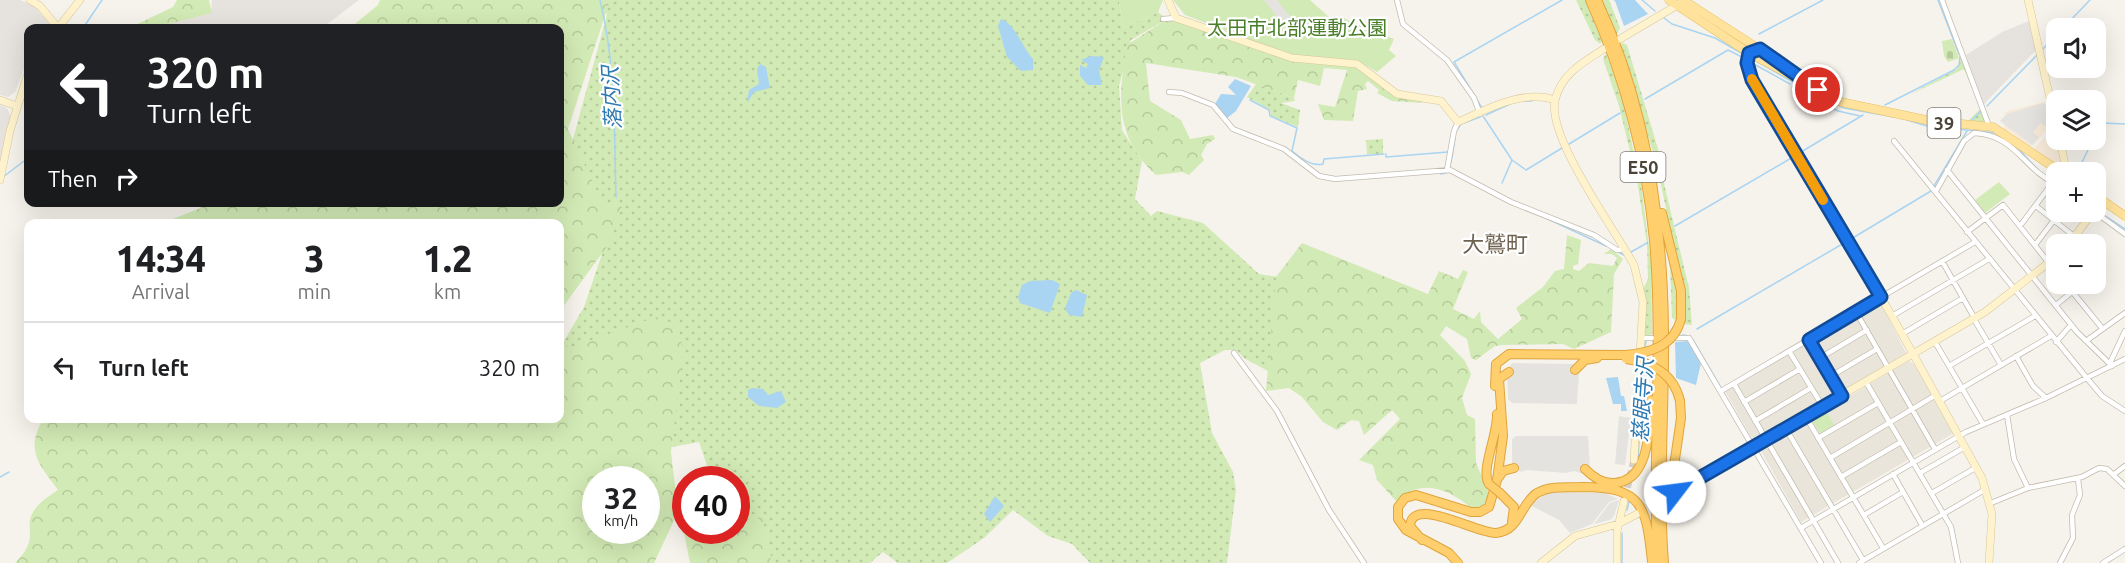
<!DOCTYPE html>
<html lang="en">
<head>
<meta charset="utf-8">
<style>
  body { margin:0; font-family:Ubuntu,"Noto Sans JP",sans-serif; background:#f2f2f2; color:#202124; height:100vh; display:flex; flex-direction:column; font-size:22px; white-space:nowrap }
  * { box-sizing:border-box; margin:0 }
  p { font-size:20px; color:#757577 }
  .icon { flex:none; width:33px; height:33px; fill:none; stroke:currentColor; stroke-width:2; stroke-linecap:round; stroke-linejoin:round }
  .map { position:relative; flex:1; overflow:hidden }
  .drawer { position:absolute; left:24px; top:219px; width:540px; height:204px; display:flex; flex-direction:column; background:#fff; border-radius:12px; box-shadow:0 6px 24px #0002 }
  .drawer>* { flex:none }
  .hud { position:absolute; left:24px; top:24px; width:540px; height:183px; border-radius:12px; box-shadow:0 6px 24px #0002; background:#202124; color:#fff; overflow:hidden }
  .buttons { position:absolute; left:2046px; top:18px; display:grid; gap:12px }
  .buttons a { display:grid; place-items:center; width:60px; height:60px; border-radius:12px; background:#fff; box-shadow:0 6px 24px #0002; font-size:30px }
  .speed { position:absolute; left:582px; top:466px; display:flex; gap:12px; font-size:30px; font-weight:700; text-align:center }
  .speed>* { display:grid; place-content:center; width:78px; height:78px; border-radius:50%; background:#fff; box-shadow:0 6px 24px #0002; line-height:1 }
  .speed small { font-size:15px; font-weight:400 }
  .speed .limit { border:9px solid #d22; background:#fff; color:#111 }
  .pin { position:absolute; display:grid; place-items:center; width:51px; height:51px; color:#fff; margin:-26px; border:3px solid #fff; border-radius:50%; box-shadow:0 2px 6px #0007 }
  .me { position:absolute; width:66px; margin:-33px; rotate:60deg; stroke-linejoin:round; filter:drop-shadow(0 0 4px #0008) }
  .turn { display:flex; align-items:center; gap:21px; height:126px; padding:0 24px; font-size:27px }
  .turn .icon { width:78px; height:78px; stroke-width:2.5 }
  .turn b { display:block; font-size:42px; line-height:51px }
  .then { display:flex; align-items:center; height:57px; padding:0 24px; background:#0003; gap:12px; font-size:22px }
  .eta { display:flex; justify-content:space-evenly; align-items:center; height:102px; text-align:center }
  .eta b { font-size:36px; font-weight:800; line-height:42px }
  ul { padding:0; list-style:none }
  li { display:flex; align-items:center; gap:18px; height:90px; padding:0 24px; border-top:2px solid #e0e0e0 }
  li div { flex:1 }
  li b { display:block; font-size:22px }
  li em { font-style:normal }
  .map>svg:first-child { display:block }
  .residential { fill:#eae5da }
  .commercial { fill:#f7ead8 }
  .industrial { fill:#e6e2dd }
  .grass { fill:url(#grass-dots) }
  .forest { fill:url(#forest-crowns); fill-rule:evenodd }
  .cemetery { fill:url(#cemetery-stones) }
  .park { fill:#d2eab5 }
  .parking { fill:#e5e3e0 }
  .water { fill:#a9d4f2 }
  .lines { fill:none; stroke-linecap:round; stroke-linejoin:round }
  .stream { stroke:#a9d4f2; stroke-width:1.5 }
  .secondary-tunnel { stroke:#d4d0c8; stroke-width:7; stroke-dasharray:7 3.5; stroke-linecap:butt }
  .street-casing { stroke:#c2bbae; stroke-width:6 }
  .secondary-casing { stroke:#d6c79b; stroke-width:8 }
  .primary-casing { stroke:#e6c16a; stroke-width:9 }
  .highway-casing { stroke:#e0a43c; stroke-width:10 }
  .street { stroke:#fff; stroke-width:4.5 }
  .secondary { stroke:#fff3cd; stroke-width:7 }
  .primary { stroke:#ffe39c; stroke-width:8 }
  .highway { stroke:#ffcf6e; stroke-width:8 }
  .highway-bridge-casing { stroke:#e0a43c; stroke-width:10; stroke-linecap:butt }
  .highway-bridge { stroke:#ffcf6e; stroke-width:8 }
  .route-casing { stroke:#114b97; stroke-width:15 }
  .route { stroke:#1a73e8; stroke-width:10 }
  .slow { stroke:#f59e0b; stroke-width:10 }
  .labels { text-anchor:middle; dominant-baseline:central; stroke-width:4.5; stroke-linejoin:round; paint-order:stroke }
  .shield { fill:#fff; stroke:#817c74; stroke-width:1.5 }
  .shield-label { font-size:18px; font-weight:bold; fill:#4b4439 }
  .park-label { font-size:20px; fill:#4a7f2a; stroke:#fff }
  .water-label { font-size:21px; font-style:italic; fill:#2e7ab2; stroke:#fff }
  .quarter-label { font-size:22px; fill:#6e6250; stroke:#fff }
</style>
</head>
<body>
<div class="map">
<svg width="2125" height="563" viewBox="0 0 2125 563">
  <defs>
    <pattern id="grass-dots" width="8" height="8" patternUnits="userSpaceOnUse" patternTransform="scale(1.5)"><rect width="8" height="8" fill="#d2eab5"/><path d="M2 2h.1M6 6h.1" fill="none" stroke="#b6ca9c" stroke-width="1.8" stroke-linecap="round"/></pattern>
    <pattern id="forest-crowns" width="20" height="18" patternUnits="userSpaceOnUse" patternTransform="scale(1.5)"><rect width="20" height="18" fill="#d2eab5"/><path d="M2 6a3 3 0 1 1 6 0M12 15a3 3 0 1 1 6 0" fill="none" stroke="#b6ca9c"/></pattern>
    <pattern id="cemetery-stones" width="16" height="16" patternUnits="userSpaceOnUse" patternTransform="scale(1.5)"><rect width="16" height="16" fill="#d2eab5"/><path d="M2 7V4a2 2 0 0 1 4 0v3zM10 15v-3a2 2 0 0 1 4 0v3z" fill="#b6ca9c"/></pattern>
  </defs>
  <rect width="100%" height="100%" fill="#f6f3ec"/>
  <path class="residential" d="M1880 301 1906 353 1754 442 1725 391Z
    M1909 361 1914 364 1954 433 1801 522 1760 449Z"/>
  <path class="commercial" d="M2048 101 2053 124 2033 145 2027 146 2011 132 2004 130 2005 112Z
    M2055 127 2063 163 2060 168 2033 150Z"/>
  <path class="industrial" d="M0 0H20L34 6 52 27 28 28V60L15 92 8 97 0 95Z
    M212 0H359L322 28H152L211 13Z
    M2029 21 2036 50 1984 104 1966 55 2002 32Z
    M0 105 7 108 11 117 0 165Z"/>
  <path class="grass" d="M601 0H1119L1123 28 1158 12 1167 19 1131 40 1119 86 1122 130 1142 161 1135 199 1151 216 1157 211 1203 223 1259 274 1298 280 1288 382 1244 358 1236 350H1225L1200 363 1212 433 1233 472 1236 490 1227 563H1090L1072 544 1048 536 1013 510 984 538 947 563H898L883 552 870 563H756L737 529 736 480H712L699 442 633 454 560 418V348L584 307 603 251 570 150 607 15Z
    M1576 0H1585L1602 41 1600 44 1595 40Z
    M1601 0H1609L1620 28 1616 35Z
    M1623 43 1627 45 1661 159 1656 162 1620 45Z
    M1606 53 1624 105 1638 173 1635 172 1619 106 1603 59Z
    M1961 57 1988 123 1968 121 1981 108 1964 69 1909 95 1957 69Z
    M1256 84 1294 98 1295 101 1281 103 1300 110 1298 127 1271 116 1270 110 1247 97Z
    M1383 139V154H1367L1366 140Z
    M1657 166 1660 167 1689 288 1692 325 1683 324 1672 318 1670 264 1685 320 1686 303Z
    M1640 176 1651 262 1652 334 1647 336 1644 335 1643 289 1648 279 1647 244 1637 180Z"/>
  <path class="forest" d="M177 0H209L212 13 152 28H129L173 7Z
    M380 0H610L568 129 603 204 623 203 611 241 560 311V224L170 223 175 218 201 208 199 203 560 202V28H350L378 5Z
    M1167 19 1181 20 1288 60 1353 66 1389 91 1422 98V103L1392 101 1377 93 1379 90 1368 81 1365 84 1367 89 1358 91 1353 121 1324 120 1318 104 1335 107 1347 70 1324 68 1320 86 1298 80 1294 98 1236 77 1146 63 1150 101 1181 120 1190 139 1213 135 1215 139 1207 144 1201 155 1204 160 1189 175 1182 172 1156 175C1114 137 1118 96 1127 45Z
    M1567 235 1581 240 1578 264 1573 266V269L1579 271 1589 263 1613 266 1617 258 1612 254H1604L1611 249 1623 259 1614 274 1611 332 1574 349 1563 344 1503 345 1495 346 1476 360 1471 358 1467 339 1446 326 1440 335 1465 361 1471 374 1462 398 1467 415 1475 419 1476 463 1490 495 1482 508 1473 509C1448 489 1423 477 1396 501L1377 480 1373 465 1359 460 1400 419 1392 410 1364 435 1359 421 1351 420 1337 430 1323 422 1302 397 1289 388 1266 391 1276 277 1302 243 1428 294 1439 271 1458 279 1463 270 1468 272 1453 309 1474 319 1480 311 1481 322 1498 339 1522 319 1516 308 1543 287 1555 271 1564 269Z
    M656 317 678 325 683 351 671 452 678 512 654 563H15C41 537 23 529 33 512 39 502 49 496 58 490 39 464 25 451 43 419L560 418V321L564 326 560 338 569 348ZM596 480H646V531H596Z
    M762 517 771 553 770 563H690L683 528 685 518 686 531H736L737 526 739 529Z"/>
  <path class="cemetery" d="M1952 39 1959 58 1948 62 1944 56 1942 41Z"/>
  <path class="park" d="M1119 0H1163L1158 12 1123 28Z
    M1173 0H1310L1329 17 1343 18 1394 39 1389 50 1396 56 1377 72 1360 62 1305 57 1285 53 1185 15Z
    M1999 182 2010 194 1985 213 1975 200Z
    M1825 410 1835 426 1821 434 1811 419Z"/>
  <path class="parking" d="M1264 0H1277L1297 26 1289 32Z
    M2043 103 2048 105 2052 124 2049 128 2040 123 2033 133 2039 137 2032 145 2000 121 2007 114Z
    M1512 363 1575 364 1579 373 1577 404 1512 403 1508 399 1507 370Z
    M1619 416 1631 418 1625 465 1615 464Z
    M1516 436H1588L1590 468 1583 474 1574 471 1566 473 1527 470 1520 472 1512 463V439Z
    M1548 492 1605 493 1618 499 1609 502 1592 524 1570 533 1559 520 1530 505Z
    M1619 500 1614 516 1610 520 1594 524 1610 503Z"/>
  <path class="water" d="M1613 0H1635L1648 14 1624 26 1615 1Z
    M1001 19C1015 24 1023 48 1033 59V70L1021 71 1007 57 998 26Z
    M1091 56 1104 57 1099 70 1102 85H1088L1080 76V65L1086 68 1088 64 1081 60Z
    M760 64 766 67 770 88 754 92 747 103 749 90 759 84 757 69Z
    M1235 79 1251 86 1236 111 1226 119 1215 104 1221 94 1236 95 1228 87Z
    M1052 280 1060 284 1050 313 1020 303 1018 297 1022 285 1030 281Z
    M1076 290 1087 295 1082 317 1069 315 1065 308 1071 293Z
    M1688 341 1701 363 1696 385 1676 378 1675 342Z
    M1618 377 1621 396H1624L1627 411H1621V404H1613L1606 378Z
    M752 388 763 389 768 395 781 391 786 402 777 408 759 406 748 397V390Z
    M995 496 1004 506 990 522 984 514Z"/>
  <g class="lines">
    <path class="stream" d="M600 0C616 64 614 132 616 197
      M1642 0 1655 11
      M1938 0 1959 54
      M1664 18 1672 24 1715 38 1743 54
      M83 28 102 0
      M2063 28 2090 0
      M1759 34 1823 0
      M2043 49 2056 35
      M1754 60 1793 82
      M1752 63 1790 84
      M1796 83 1844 108 1894 117
      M1793 86 1838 111 1860 116
      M1645 99 1728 50 1742 57
      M1250 100 1269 110 1270 116 1297 128 1292 151C1300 158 1312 167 1323 164L1324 159 1384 154
      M1523 101H1532
      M1885 105 1954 70 1959 65 1960 56
      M1987 106 2037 55
      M1482 108 1454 62 1562 0
      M1486 115 1510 104
      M1483 116 1512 160 1502 183
      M1907 120 1927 126 1997 133
      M1972 120 1982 110
      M2102 123 2125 124
      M1457 130 1461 124 1480 117
      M2096 134 2099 126
      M1569 144 1620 113
      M2018 148 2037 169
      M1453 151 1455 138
      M1801 152 1863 115
      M1386 154V157L1448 152
      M1512 160 1526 170 1562 148
      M1450 166 1453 152
      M2077 172 2093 140
      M1441 174 1449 172
      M3 177 28 158
      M2048 177 2056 181
      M2099 212 2125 229
      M1548 219 1606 246
      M1675 226 1793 157
      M1851 239 1931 191 1967 131
      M1616 251 1624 255
      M1631 252 1647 243
      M1697 329 1844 243
      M1676 336 1685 335
      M1693 340 1721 388
      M1645 348 1646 341
      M1638 459 1644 368
      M0 477 9 472
      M1627 510 1629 502
      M1953 526 1957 548
      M1622 533V563"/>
    <path class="secondary-tunnel" d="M1625 498 1634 460
      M1639 513 1660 501"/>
    <defs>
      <path id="street" d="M1397 0 1403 24 1447 60 1474 98 1480 114
        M1942 0 1989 126
        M1163 19 1176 18
        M1169 92 1182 93 1213 105 1233 129 1284 149 1319 176 1335 179 1450 170 1511 202 1594 235 1617 250 1625 249
        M1894 141 2086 377 2102 396 2125 411
        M1447 170 1454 131 1458 122
        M1947 170 2077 332 2112 366
        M1936 191 1964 141 1974 133C2016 135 2023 169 2056 184
        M2036 206 2075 237
        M2095 212 2125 234
        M2020 226 2053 182
        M1967 232 2003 205 2056 272
        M2035 245 2054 220
        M1942 261 1975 319
        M2066 284 2102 328
        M2056 305 2072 292
        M1856 312 1935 449
        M1892 316 1989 259
        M1974 319 2001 365
        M1902 334 1963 298
        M1642 338H1652
        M1671 338H1689
        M1689 338 1821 563
        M1809 340 1842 396
        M2086 341 2125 313
        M1935 342 1983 424
        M2056 342 2071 325
        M1789 351 1823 407
        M1234 353 1277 411 1329 510 1364 563
        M2016 356 2033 386 2046 398
        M1820 358 1867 330
        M2110 363 2125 331
        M1949 366 2035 316
        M1831 376 1877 349
        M1866 382 1951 527 1958 563
        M1734 384 1838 563
        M1721 391 1975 242
        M1940 401 2051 336
        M1744 402 1800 369
        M2007 415 2014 459 2028 488
        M1806 417 1883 548
        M1755 421 1811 388
        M1786 429 1863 560
        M1818 438 1878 403
        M1830 458 1936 395
        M1920 473 1965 447
        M1893 474 1922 525
        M2113 475 2125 466
        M1841 477 1901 442
        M1932 493 1977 467
        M1991 503 2028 488 2082 477 2099 468 2107 469 2125 486
        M1864 515 1903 492
        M1801 528 1966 432 2046 398 2125 359
        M1859 563 1986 489
        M2060 563 2073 538 2072 515 2080 495 2078 479
        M2103 563 2125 549"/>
      <path id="secondary" d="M30 0 40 6 58 28
        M1168 0 1176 18 1292 58 1357 64 1397 94 1441 101 1458 122C1487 109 1523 89 1555 100
        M2028 0 2056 125
        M58 28 80 0
        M1620 39 1686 0
        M1604 49C1583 62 1560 75 1555 101 1547 137 1615 230 1634 265L1643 302 1634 460
        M1749 53 1747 63 1752 80 1892 316 1982 478 1992 514 1989 563
        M0 100 17 106
        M2060 140 2065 164 2064 172
        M0 180 10 131 28 73
        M2069 244 2093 212
        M1675 492 1985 312 2056 257
        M1541 563 1575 536 1618 524 1639 513
        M1617 563V531L1624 501"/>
      <path id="primary" d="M1669 0 1749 53 1841 102 1931 121 1993 127 2061 172
        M1683 0 1793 71
        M2096 196 2125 216"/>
      <path id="highway" d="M1590 0C1624 76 1646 157 1654 240 1663 348 1652 456 1657 563
        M1597 0C1646 104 1663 217 1664 331 1665 408 1658 486 1664 563
        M1662 213 1681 291V319
        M1575 370 1585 360 1597 358
        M1495 386 1496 364 1509 354 1625 355
        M1585 469C1593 477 1602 484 1614 483 1651 481 1649 426 1651 400
        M1499 477 1503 471 1514 468
        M1489 484C1480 470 1498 435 1497 414
        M1500 493 1514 507 1512 522
        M1667 514 1681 418 1680 401
        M1422 540 1410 526C1412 495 1477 534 1496 533 1520 531 1520 504 1537 493 1551 485 1567 488 1582 487 1643 487 1646 506 1652 561
        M1458 563 1449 553 1406 530 1398 519V507L1405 498 1416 495 1471 512H1480L1489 507 1497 480 1503 436 1499 379 1509 372"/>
    </defs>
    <use href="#street" class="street-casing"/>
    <use href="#secondary" class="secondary-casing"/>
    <use href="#primary" class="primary-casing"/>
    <use href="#highway" class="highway-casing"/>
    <use href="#street" class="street"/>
    <use href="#secondary" class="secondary"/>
    <use href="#primary" class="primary"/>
    <use href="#highway" class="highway"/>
    <defs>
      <path id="highway-bridge" d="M1625 355C1651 353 1674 346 1681 319
        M1626 359C1652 362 1674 374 1680 401
        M1489 484 1500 493"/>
    </defs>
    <use href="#highway-bridge" class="highway-bridge-casing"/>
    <use href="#highway-bridge" class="highway-bridge"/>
  </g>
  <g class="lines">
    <defs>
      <path id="route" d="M1675 492 1842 396 1809 340 1881 297 1752 80 1747 63 1749 53 1760 49 1818 90"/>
    </defs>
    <use href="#route" class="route-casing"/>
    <use href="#route" class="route"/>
    <path class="slow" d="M1752 79 1823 200"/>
  </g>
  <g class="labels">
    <g class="shield">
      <rect x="1927.5" y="108" width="33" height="30" rx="4.5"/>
      <rect x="1620.5" y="152" width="45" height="30" rx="4.5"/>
    </g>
    <g class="shield-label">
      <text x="1944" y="123">39</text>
      <text x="1643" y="167">E50</text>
    </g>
    <g class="park-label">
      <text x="1297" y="27">太田市北部運動公園</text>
    </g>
    <g class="water-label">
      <text transform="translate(611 98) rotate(-93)">落内沢</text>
      <text transform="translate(1642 400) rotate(-86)">慈眼寺沢</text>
    </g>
    <g class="quarter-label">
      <text x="1495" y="243">大鷲町</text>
    </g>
  </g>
</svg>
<div class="buttons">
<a><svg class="icon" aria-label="sound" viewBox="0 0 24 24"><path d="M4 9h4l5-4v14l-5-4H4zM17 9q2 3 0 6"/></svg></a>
<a><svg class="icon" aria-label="layers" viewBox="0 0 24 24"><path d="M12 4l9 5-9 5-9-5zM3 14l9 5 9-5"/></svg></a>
<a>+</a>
<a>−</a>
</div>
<div class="speed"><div>32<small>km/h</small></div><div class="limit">40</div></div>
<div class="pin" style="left:1818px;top:90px;background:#d93025"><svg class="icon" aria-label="arrive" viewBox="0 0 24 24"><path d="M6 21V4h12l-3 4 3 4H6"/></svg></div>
<svg class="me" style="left:1675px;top:492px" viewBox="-20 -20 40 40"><circle r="19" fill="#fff"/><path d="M0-13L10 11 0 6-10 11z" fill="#1a73e8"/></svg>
<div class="hud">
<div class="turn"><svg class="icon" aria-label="left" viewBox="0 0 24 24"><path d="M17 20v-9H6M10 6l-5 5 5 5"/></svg><div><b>320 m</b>Turn left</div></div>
<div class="then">Then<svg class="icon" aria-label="right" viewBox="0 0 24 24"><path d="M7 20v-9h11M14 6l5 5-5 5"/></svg></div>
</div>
<section class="drawer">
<div class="eta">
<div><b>14:34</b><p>Arrival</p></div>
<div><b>3</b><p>min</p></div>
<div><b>1.2</b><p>km</p></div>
</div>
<ul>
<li><svg class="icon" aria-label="left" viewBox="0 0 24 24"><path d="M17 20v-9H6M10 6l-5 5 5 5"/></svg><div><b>Turn left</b></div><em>320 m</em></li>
</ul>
</section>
</div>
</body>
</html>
